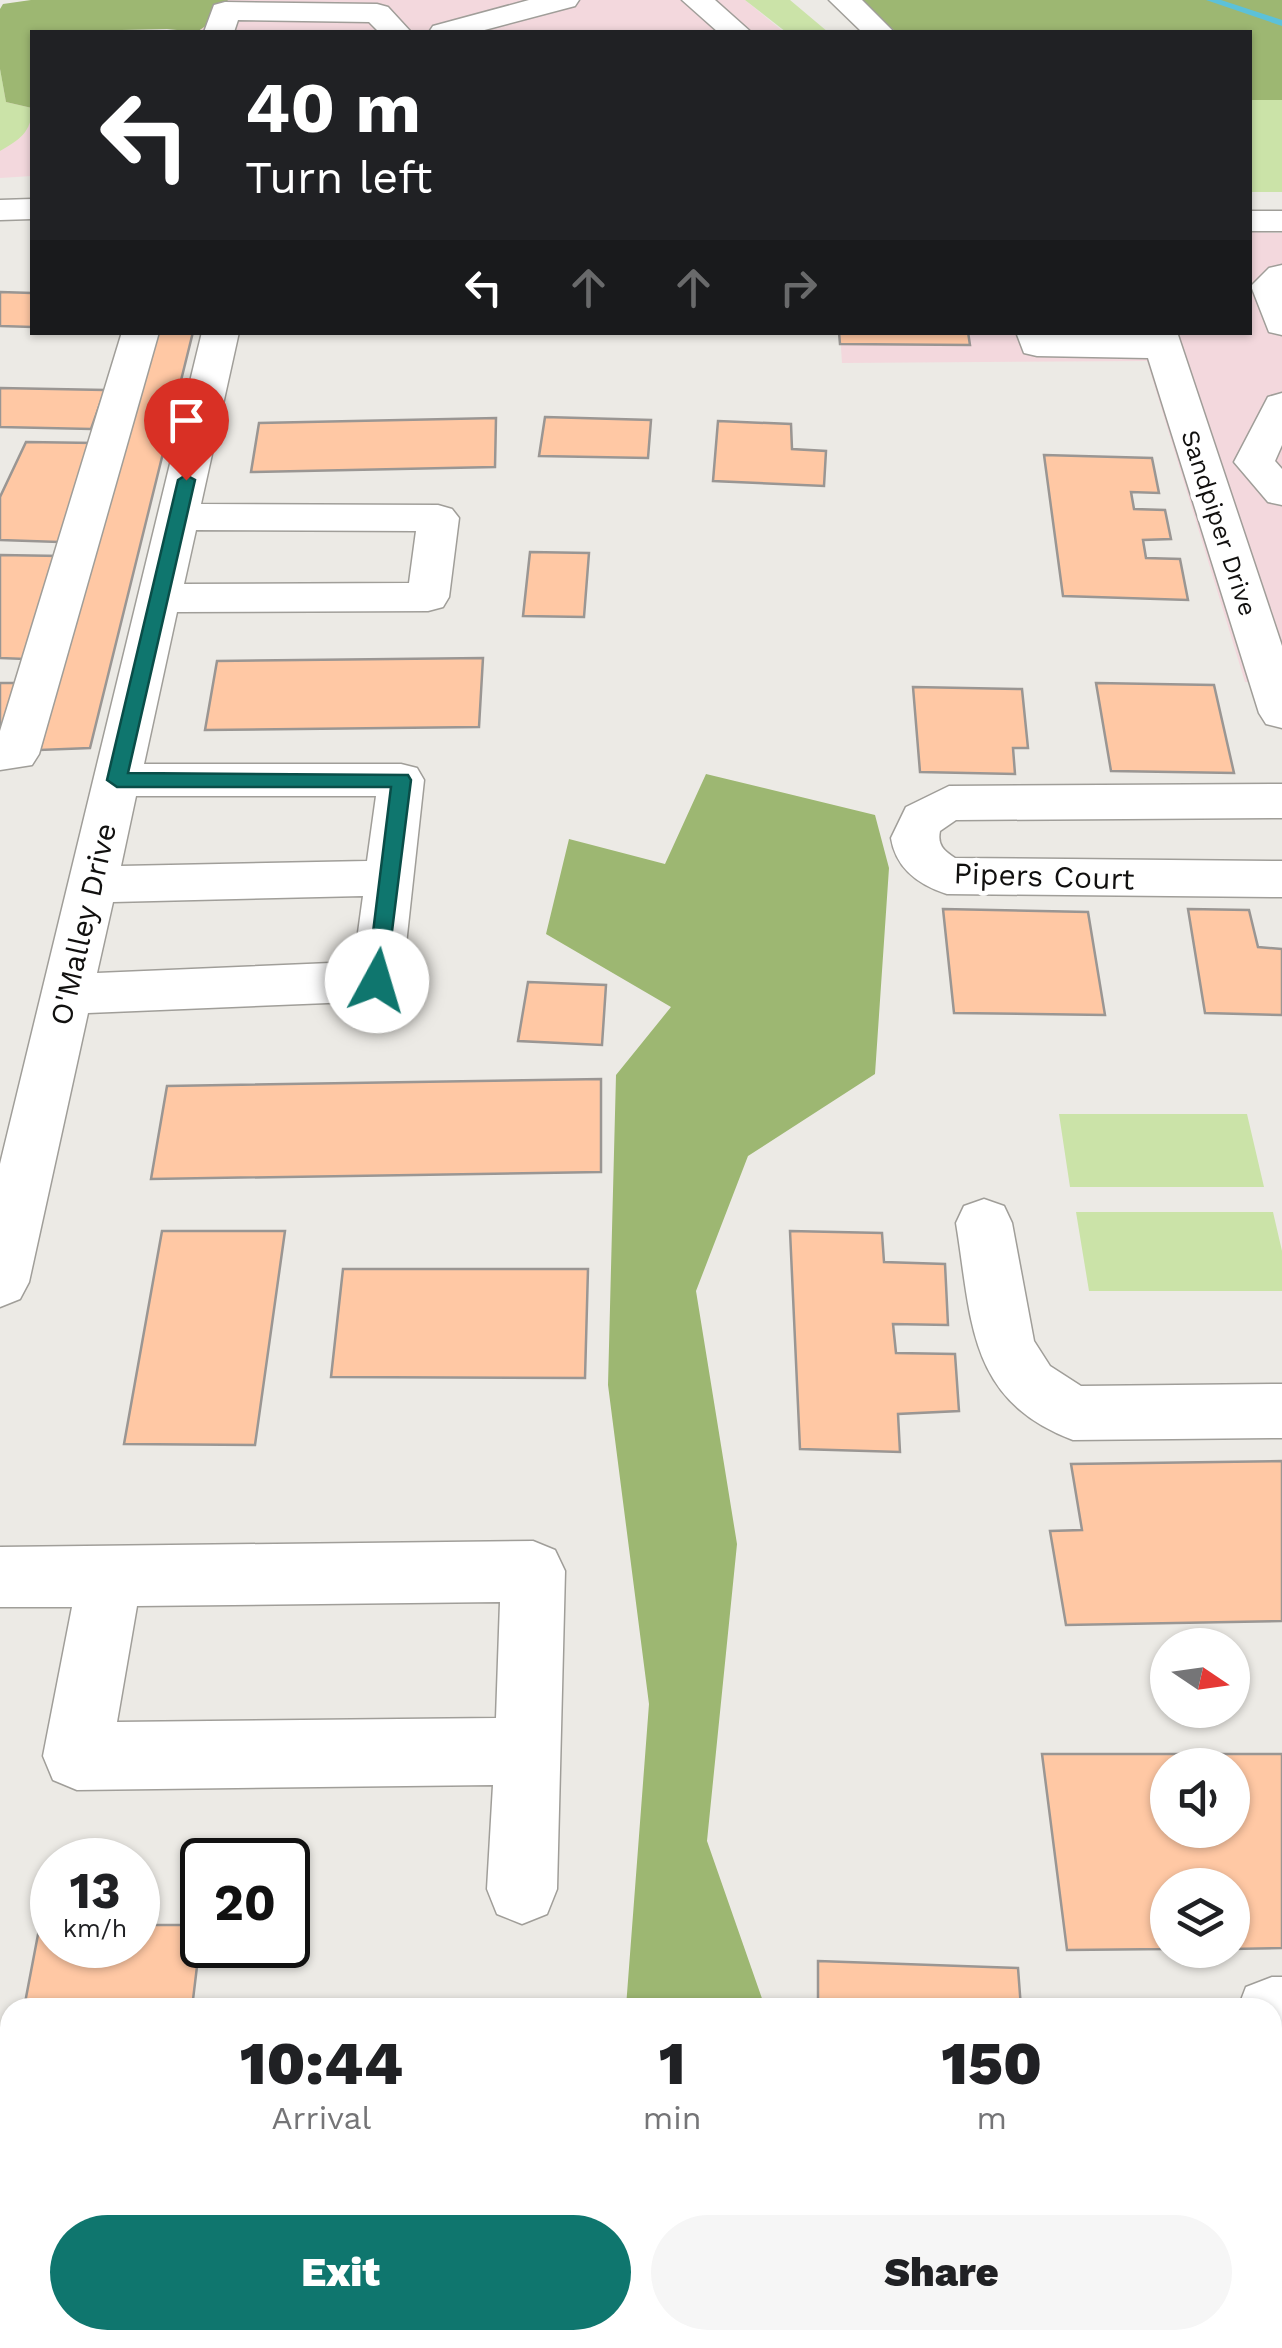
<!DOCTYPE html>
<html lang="en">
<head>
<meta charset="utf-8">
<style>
  body { margin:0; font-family:"Work Sans",sans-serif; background:#f6f6f6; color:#202124; height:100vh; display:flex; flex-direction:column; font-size:38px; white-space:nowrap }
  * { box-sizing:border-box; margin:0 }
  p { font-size:32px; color:#757577 }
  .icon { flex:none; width:55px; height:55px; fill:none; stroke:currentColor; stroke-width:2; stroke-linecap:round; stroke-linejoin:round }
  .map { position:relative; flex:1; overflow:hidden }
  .drawer { position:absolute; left:0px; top:1998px; width:1282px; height:352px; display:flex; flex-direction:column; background:#fff; border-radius:30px 30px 0 0; box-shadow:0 2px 8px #0004 }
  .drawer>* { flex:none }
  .banner { position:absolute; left:30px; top:30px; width:1222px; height:305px; border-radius:0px; box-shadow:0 2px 8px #0004; background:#202124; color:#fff; overflow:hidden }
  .needle { width:65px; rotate:103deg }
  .buttons { position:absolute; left:1150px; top:1628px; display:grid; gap:20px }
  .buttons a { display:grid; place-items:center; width:100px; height:100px; border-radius:50%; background:#fff; box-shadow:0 2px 8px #0004; font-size:50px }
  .speed { position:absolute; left:30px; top:1838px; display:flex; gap:20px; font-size:50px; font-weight:700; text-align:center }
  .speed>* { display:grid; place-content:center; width:130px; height:130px; border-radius:50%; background:#fff; box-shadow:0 2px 8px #0004; line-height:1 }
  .speed small { font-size:25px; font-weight:400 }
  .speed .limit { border:5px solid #111; border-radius:15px; background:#fff; color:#111 }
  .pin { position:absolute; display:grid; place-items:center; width:85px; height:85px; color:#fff; margin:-102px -42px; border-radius:50% 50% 50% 0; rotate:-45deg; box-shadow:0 0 10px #0007 }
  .pin .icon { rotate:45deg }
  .me { position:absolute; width:110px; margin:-55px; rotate:6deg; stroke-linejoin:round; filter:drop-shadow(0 0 8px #0008) }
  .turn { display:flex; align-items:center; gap:35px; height:210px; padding:0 50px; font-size:45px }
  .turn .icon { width:130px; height:130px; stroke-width:2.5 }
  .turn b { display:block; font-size:70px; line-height:85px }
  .lanes { display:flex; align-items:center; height:95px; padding:0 50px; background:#0003; justify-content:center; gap:50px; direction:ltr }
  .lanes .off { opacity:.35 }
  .eta { display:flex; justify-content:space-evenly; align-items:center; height:170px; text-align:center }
  .eta b { font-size:60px; font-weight:800; line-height:70px }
  .cta { display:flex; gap:20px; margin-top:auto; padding:20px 50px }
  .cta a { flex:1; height:115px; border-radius:60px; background:#0f766e; color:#fff; font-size:40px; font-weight:800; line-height:115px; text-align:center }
  .cta a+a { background:#f6f6f6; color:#202124 }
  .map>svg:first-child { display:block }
  .commercial { fill:#f3d8dd }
  .green { fill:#cbe3a8 }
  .forest { fill:#9db772 }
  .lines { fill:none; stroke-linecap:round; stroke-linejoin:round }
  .stream { fill:#5cc1d8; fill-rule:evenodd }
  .building { fill:#ffc8a4; stroke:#9a9693; stroke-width:2.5; fill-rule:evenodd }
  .minor-casing { stroke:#a09e99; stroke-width:3 }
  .major-casing { stroke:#a09e99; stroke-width:3 }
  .minor { fill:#fff; fill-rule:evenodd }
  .major { fill:#fff; fill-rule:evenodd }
  .route { fill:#0f766e; stroke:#0a4d48; stroke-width:2.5 }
  .labels { text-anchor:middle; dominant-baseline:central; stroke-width:10; stroke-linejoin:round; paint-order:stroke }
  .far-street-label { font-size:25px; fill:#11100f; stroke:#fff }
  .street-label { font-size:30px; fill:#11100f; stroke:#fff }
</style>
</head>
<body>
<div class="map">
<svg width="1282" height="2348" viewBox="0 0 1282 2348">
  <rect width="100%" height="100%" fill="#eceae5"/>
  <path class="commercial" d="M211 0H745L784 32H200Z
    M32 91V176L0 178V92Z
    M1250 232 1282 233V686L1245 682 1147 361 842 363 840 333 1250 332Z"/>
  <path class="green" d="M745 0H790L828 32H786Z
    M0 69 6 102 32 108C32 132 19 140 0 151Z
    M1250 100H1282V192H1250Z
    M1059 1114H1247L1264 1187H1070Z
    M1076 1212H1273L1282 1251V1291H1089Z"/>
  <path class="forest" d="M31 0H228L214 20 197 32 167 29 32 32V108L6 102 0 69V9L3 4Z
    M859 0H1282V100H1250V32H896Z
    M706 774 875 815 889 868 875 1074 748 1156 696 1291 737 1544 707 1841 765 2007H626L649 1704 608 1385 616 1075 671 1007 546 934 569 839 665 864Z"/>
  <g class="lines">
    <path class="stream" d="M1206 0H1221L1282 20V26Z"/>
  </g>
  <path class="building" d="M0 292 32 293V327L0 326Z
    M153 332H193L90 748 40 750Z
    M839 332H968L970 345 840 344Z
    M0 388 105 390 91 429 0 427Z
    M545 417 651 420 648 458 539 456Z
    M496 418 495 467 251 472 259 423Z
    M718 421 791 424 792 449 826 451 824 486 713 481Z
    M26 442 95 443 59 542 0 540V497Z
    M1044 455 1152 458 1159 493 1131 492 1134 509 1165 510 1171 539 1143 540 1146 558 1180 559 1188 600 1063 596Z
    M530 552 589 553 584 617 523 616Z
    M0 555 61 556 25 659 0 658Z
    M483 658 479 727 205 730 217 661Z
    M0 683H16L0 735Z
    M1096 683 1214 685 1234 773 1111 771Z
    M913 687 1022 689 1028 748H1013L1015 774 920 772Z
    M943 909 1088 912 1105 1015 954 1013Z
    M1188 909 1249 910 1258 947 1282 949V1015L1205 1013Z
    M528 982 606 985 602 1045 518 1041Z
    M601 1079V1172L151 1179 167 1086Z
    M162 1231H285L255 1445 124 1444Z
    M790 1231 882 1233 884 1262 945 1264 948 1325 893 1324 896 1353 955 1354 959 1411 898 1414 900 1452 800 1449Z
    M343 1269H588L585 1378 331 1377Z
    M1282 1461V1621L1066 1625 1050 1531 1082 1530 1071 1464Z
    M1042 1754H1282V1948L1232 1949V1885H1168V1949L1067 1950ZM1168 1765H1232V1830H1168Z
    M40 1924H52V1945H138V1925H202L192 2008H24Z
    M818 1961 1018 1968 1021 2008H818Z
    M10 2083V2280H0V2136Z
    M1272 2267H1282V2348H1136L1135 2340H1272Z"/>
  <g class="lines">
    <defs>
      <path id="minor" d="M529 0H579L575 6 477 32H429L433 26Z
        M682 0H715L751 32H718Z
        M829 0H862L894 32H862Z
        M225 2 377 4 388 7 411 32H379L369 22 238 20 234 32H204L214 5Z
        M1282 265V335L1269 332 1251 286 1269 268Z
        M122 332H159L39 754 32 765 0 770V731Z
        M202 332H239L201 504 438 505 452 509 459 518 449 597 443 607 428 611 177 612 144 764H401L417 768 424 780 402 981 395 995 377 1001 88 1013 29 1282 20 1299 0 1307V1164ZM196 530 416 531 409 583 184 584ZM136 796H376L367 861 121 866ZM363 896 354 962 97 973 113 902Z
        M1016 332H1177L1282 646V728L1266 724 1259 713 1148 358 1037 356 1024 353Z
        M1282 393V445L1275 461 1282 469V505L1268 502 1234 462 1268 397Z
        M1282 784V818L956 820 940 831C937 845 944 851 955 858L1282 861V897L947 894C919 885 896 869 891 838L906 807 949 786Z
        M984 1199 1004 1206 1012 1223 1034 1341 1050 1366 1081 1386 1282 1384V1438L1073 1440C967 1400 972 1320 956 1223L964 1206Z
        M533 1541 555 1550 565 1571 557 1889 547 1914 522 1924 497 1914 487 1889 493 1785 77 1790 53 1780 43 1756 72 1607H0V1547ZM500 1602 496 1718 117 1722 137 1606Z
        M1272 1977H1282V2049H1272V2008H1238L1246 1987Z
        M1272 2145H1282V2221H1272Z"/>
      <path id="major" d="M32 199V219L0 220V200Z
        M1250 211H1282V231H1250Z"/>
    </defs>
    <use href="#minor" class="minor-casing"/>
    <use href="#major" class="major-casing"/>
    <use href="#minor" class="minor"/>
    <use href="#major" class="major"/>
  </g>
  <path class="route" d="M186 475 195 480 128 773 408 775 411 780 385 987 377 989 367 981 391 787H117L107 780 178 480Z"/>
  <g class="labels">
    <g class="far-street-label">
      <text transform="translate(1219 523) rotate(72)">Sandpiper Drive</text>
    </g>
    <g class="street-label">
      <text transform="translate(1044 876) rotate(2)">Pipers Court</text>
      <text transform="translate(83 924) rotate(-77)">O'Malley Drive</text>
    </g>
  </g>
</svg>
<div class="buttons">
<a><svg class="needle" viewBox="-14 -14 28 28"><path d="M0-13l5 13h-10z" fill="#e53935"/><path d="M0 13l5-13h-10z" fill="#757577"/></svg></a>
<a><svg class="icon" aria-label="sound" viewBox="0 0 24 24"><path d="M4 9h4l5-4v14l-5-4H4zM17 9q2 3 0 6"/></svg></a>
<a><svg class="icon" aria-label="layers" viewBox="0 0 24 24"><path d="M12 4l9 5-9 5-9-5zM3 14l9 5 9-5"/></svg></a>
</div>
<div class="speed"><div>13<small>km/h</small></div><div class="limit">20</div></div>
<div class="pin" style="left:186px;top:480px;background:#d93025"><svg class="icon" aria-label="arrive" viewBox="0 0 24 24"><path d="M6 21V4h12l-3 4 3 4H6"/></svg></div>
<svg class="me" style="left:377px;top:981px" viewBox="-20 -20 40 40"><circle r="19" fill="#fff"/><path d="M0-13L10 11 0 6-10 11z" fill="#0f766e"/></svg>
<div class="banner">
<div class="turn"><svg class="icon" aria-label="left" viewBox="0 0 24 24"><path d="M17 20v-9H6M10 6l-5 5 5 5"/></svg><div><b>40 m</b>Turn left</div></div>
<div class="lanes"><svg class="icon" aria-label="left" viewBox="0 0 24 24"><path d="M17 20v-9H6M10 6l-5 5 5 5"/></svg><svg class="icon off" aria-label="ahead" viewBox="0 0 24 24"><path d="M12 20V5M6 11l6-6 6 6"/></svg><svg class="icon off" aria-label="ahead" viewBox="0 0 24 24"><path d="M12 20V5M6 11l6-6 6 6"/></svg><svg class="icon off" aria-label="right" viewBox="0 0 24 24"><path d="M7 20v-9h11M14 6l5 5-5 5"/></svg></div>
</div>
<section class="drawer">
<div class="eta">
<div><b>10:44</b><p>Arrival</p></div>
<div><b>1</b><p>min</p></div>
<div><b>150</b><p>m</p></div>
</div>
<div class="cta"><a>Exit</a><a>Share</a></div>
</section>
</div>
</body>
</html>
